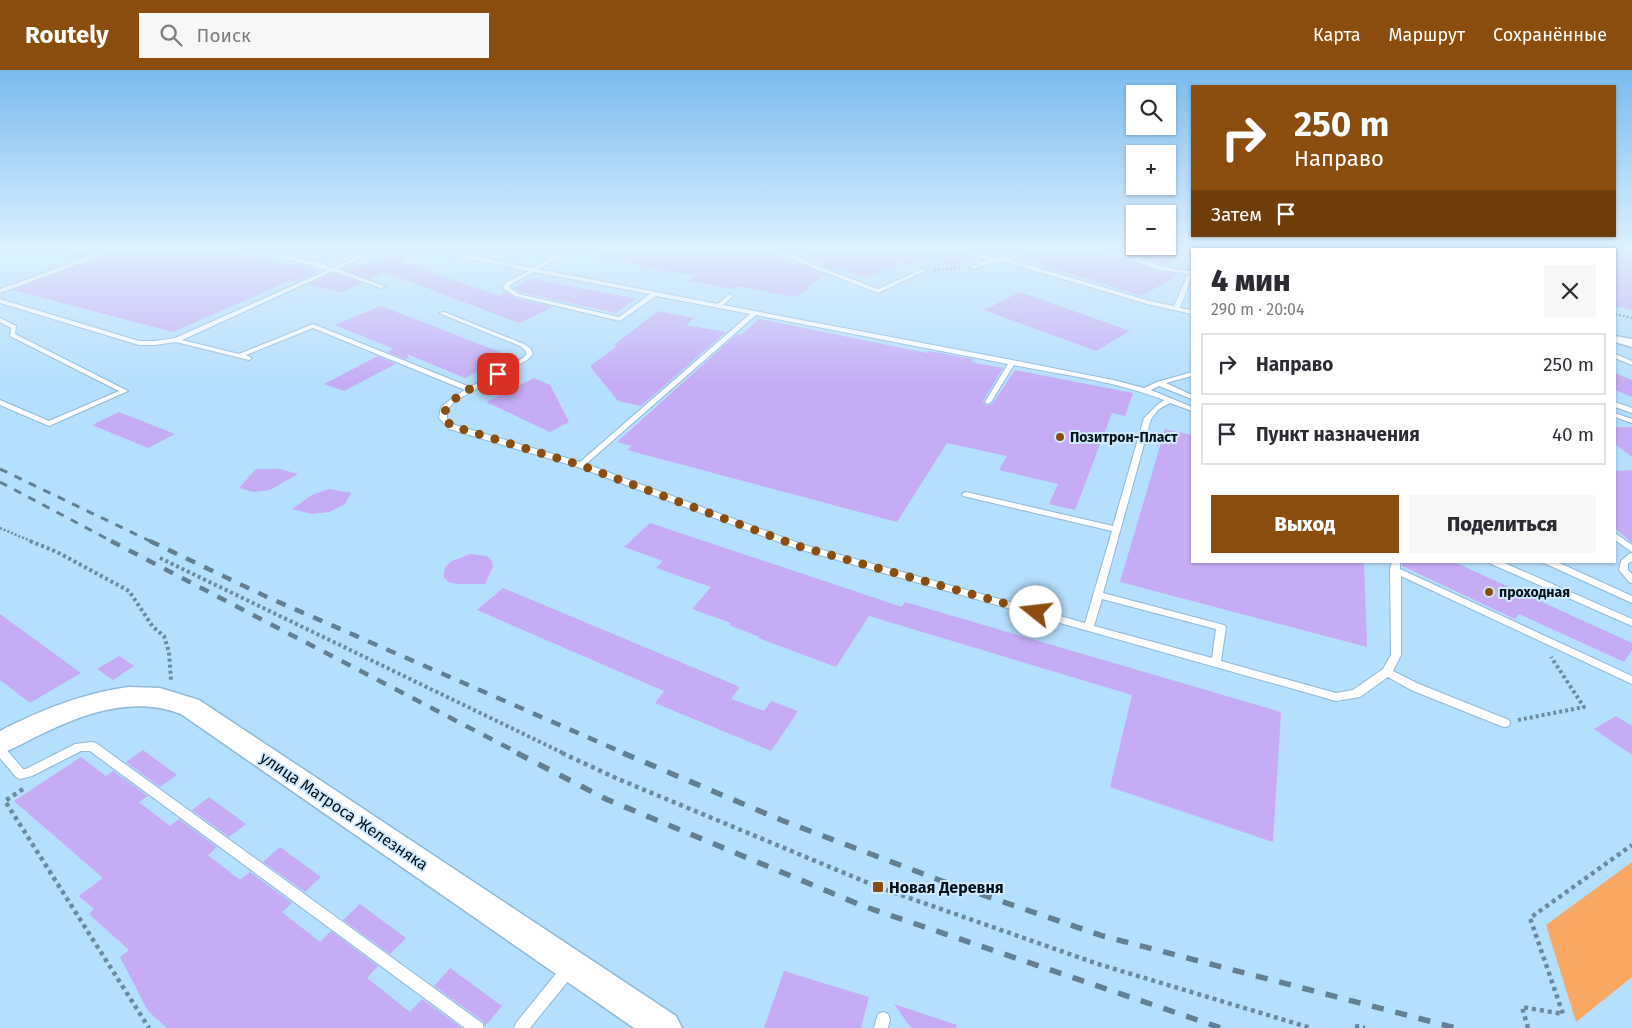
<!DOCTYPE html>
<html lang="ru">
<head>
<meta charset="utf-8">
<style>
  body { margin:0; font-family:"Fira Sans",sans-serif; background:#f7f7f7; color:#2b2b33; height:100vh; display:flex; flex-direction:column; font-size:19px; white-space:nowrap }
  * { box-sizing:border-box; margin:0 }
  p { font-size:16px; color:#7c7c81 }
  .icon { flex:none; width:28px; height:28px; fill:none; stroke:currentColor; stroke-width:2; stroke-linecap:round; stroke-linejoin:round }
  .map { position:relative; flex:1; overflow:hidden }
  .drawer { position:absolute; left:1191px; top:178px; width:425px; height:315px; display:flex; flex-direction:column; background:#fff; border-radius:0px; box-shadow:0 1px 4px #0004 }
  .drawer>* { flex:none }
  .top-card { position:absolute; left:1191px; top:15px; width:425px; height:152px; border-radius:0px; box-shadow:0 1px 4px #0004; background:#8a4d0d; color:#fff; overflow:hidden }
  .fabs { position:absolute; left:1126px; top:15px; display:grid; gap:10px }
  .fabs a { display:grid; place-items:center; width:50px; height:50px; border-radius:0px; background:#fff; box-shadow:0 1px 4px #0004; font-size:25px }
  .pin { position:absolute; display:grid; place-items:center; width:42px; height:42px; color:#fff; margin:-21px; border-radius:10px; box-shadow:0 2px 8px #0006 }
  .me { position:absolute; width:55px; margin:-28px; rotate:286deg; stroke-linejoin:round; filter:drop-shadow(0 0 4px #0008) }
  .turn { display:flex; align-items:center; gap:18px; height:105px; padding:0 20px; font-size:22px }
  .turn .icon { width:65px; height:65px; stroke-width:2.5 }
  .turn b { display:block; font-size:35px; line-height:42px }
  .then { display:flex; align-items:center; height:48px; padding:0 20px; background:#0003; gap:10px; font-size:19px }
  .round { display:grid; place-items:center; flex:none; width:52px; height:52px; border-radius:0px; background:#f7f7f7 }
  .head { display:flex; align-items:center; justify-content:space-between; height:85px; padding:0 20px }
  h1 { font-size:30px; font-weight:800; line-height:38px }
  .cta { display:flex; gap:10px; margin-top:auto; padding:10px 20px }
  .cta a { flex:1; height:58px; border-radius:0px; background:#8a4d0d; color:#fff; font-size:20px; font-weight:800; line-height:58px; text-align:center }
  .cta a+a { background:#f7f7f7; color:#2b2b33 }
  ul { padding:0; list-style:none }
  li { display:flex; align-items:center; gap:15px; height:62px; margin:0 10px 8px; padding:0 10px; border:2px solid #e1e1e2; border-radius:0px }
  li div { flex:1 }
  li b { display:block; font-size:19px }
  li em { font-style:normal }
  header { display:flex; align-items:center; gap:30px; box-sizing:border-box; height:70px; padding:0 25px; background:#8a4d0d; color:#fff }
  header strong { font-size:24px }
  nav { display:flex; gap:28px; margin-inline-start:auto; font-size:18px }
  .search { width:350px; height:45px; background:#f7f7f7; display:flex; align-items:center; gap:12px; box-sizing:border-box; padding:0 18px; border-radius:0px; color:#7c7c81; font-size:19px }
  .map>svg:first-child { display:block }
  .green { fill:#f9a863 }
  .building { fill:#c5acf5 }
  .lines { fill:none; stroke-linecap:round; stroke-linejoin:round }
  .service-casing { stroke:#8fb8d6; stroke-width:2 }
  .minor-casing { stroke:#8fb8d6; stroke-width:3 }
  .tertiary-casing { stroke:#8fb8d6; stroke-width:3 }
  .path-far3 { stroke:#6b899f; stroke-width:2; stroke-dasharray:2 2; stroke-linecap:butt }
  .path-far2 { stroke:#6b899f; stroke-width:2.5; stroke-dasharray:2 2; stroke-linecap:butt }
  .path-far1 { stroke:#6b899f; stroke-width:4; stroke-dasharray:3 3; stroke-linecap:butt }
  .path { stroke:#6b899f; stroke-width:4.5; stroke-dasharray:4 4; stroke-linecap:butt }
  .service { fill:#fff; fill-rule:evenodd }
  .minor { fill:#fff; fill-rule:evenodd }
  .tertiary { fill:#fff; fill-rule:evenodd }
  .rail-far2 { stroke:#627f94; stroke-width:3; stroke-dasharray:8 8; stroke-linecap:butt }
  .rail-far1 { stroke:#627f94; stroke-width:4.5; stroke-dasharray:10 10; stroke-linecap:butt }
  .rail { stroke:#627f94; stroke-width:5.5; stroke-dasharray:12 12; stroke-linecap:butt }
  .route { stroke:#8a4d0d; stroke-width:9; stroke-dasharray:0 16.2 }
  .poi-dot { fill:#8a4d0d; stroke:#d1eafd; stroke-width:2 }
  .labels { text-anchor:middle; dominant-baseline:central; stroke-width:4; stroke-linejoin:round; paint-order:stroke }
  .poi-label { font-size:14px; font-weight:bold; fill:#03111b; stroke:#d1eafd; text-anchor:start }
  .near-street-label { font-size:16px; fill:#03111b; stroke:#d1eafd }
  .near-poi-label { font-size:16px; font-weight:bold; fill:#03111b; stroke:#d1eafd; text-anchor:start }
</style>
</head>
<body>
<header>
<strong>Routely</strong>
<div class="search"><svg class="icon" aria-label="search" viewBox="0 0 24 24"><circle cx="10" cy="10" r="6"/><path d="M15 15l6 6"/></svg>Поиск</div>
<nav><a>Карта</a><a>Маршрут</a><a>Сохранённые</a></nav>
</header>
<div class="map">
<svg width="1632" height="958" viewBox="0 0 1632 958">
  <rect width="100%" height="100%" fill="#b5dffe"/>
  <path class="green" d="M1632 792V907L1576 952 1546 855Z"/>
  <path class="building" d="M67 180H102L77 189 66 187Z
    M118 180H222L320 201 296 212 289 211 173 262 13 220Z
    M600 180H768L781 185 787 193 793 190 824 204 803 223 794 227 737 216 733 219 689 211 695 206 599 188Z
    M820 180H956L975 188 955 197 927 188 907 196 900 193 866 208 833 196 830 199 802 187Z
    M1031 180H1095L1177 206 1142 226 1019 188Z
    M1113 180H1191L1166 195Z
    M1615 180H1632V240L1615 236Z
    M401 182 404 193 499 226 506 222 515 228 553 237 519 253 384 202 370 209 348 201Z
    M331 204 337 205 362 213 342 222 307 215Z
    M530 208 636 229 616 243 520 222 514 218Z
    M1020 222 1130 261 1096 281 984 240Z
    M381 236 510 286 465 308 407 284 409 288 405 289 387 282 394 279 335 255Z
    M658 241 694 248 686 255 726 262 641 336 618 331 590 296 617 276 614 275Z
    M759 249 927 283 929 281 973 289 971 292 1003 298 983 331 987 336 993 333 1015 300 1133 323 1125 346 1112 343 1075 440 1049 434 1058 414 999 400 1007 386 947 373 897 452 627 380 632 376 617 372 737 264 741 265Z
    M378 286 396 294 344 321 324 314Z
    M1615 303 1632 310V327L1615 320Z
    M534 308 550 315 569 352 550 362 486 332Z
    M119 342 175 364 148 378 92 355Z
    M1615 357H1632V387L1615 374Z
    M1165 359 1192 365V491H1364L1367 577 1120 512Z
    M256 399H280L298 404 270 420 253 422 239 418Z
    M1632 400V473L1615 458V401Z
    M329 419 351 423 345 434 329 442 312 444 292 439 312 425Z
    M650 453 902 537 905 532 1281 642 1273 772 1110 717 1132 625 869 546 836 597 758 568 760 567 729 555 731 553 692 539 711 517 656 498 663 491 624 477Z
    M470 484 487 486 491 490 493 496 485 514H457L449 512 444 508V502L446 496 452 491Z
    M1402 491H1452L1632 573V580L1624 592 1519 544 1515 549 1402 496Z
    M503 518 740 617 731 629 764 641 771 631 798 641 771 681 655 633 664 621 477 540Z
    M0 544 81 603 30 633 0 610Z
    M119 586 134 596 113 610 97 599Z
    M1616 646 1632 656V685L1594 659Z
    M143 680 177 705 160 717 126 692Z
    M81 687 106 706 113 701 148 726 139 732 170 756 179 749 217 777 208 785 240 810 250 802 292 833 282 842 320 872 331 861 378 896 367 908 410 942 422 929 462 958H167L148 941 120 887 129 880 89 844 94 839 79 826 103 808 14 731Z
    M209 727 246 754 229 767 192 740Z
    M280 777 321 807 305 822 263 792Z
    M360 834 406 868 390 884 343 850Z
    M450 898 502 936 485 956 483 951 434 916Z
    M784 901 869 927 861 958H764Z
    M894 934 957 955 956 958H911Z"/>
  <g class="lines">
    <defs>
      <path id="service" d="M108 180H116L0 223V219Z
        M249 180H260L320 193 333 198 371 180H379L338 199 386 217 381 218 333 201 182 270 239 284 313 254 470 317 523 288 527 284 525 280 520 276 439 243 444 242 524 274 530 278 533 284 527 290 455 331 447 340V348L455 355 580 392 750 244 656 226 620 251 515 226 504 219 503 218 506 213 528 201 426 180H438L532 198 565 180H572L538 199 718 234 730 224 733 226 723 235 1012 290 1113 310 1144 318 1157 312 1192 302V306L1166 313 1192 325V329L1159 316 1151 320 1192 337V341L1170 333 1159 339 1151 349 1103 523 1224 555 1226 557 1221 591 1336 623 1353 620 1383 599 1391 585 1390 500 1392 491H1400V499L1632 606V614L1401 506V585L1393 601 1419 614 1509 650 1510 653 1509 656 1505 657 1501 656 1411 620 1388 607 1360 627 1336 631 795 478 578 397 449 359 439 348 441 337 451 329 465 320 313 258 246 285 252 288 249 290 176 272 155 275H139L0 233V229L139 271H155L175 268 328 200ZM534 202 650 224 619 247 519 224 509 217 510 215ZM756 245 1008 294 985 332 988 334 991 332 1014 295C1064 305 1116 311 1164 330L1155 337 1144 348 1113 456 966 422 962 424 963 426 1112 461 1085 553 801 474 586 394ZM1102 529 1216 559 1212 588 1094 556Z
        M778 180H786L791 182 796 180H804L795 184 807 192 878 219 922 199 927 200 878 223 803 194Z
        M958 180C972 180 984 188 998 188 1009 188 1017 180 1029 180L1011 190 1150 231 1174 236 1188 204 1161 200 1097 180H1106L1164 197 1189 201 1192 199V206L1180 238 1192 240V244L1147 234 1006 192H992L975 199H971V197L986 190Z
        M0 248 16 256 15 264 128 321 49 356 0 335V330L49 351 119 321 10 266 11 258 0 252Z
        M1615 284 1632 291V295L1615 288Z
        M1615 332 1632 338V343L1615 337Z
        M1615 343 1632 349V353L1615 347Z
        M1615 463 1632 475V482L1615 470Z
        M1632 483V491L1628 494V500L1632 504V513L1629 512 1619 500 1621 491 1629 484Z
        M1488 491H1500L1632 549V556L1489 493Z
        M1543 491H1555L1632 526V533L1544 493Z
        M92 672 96 673 482 953 484 958H465L90 681H81L32 706 20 709 16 707 0 688V676L4 677 23 699H26L75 674Z
        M568 893 573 895 575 900 573 905 530 958H514L516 953 563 895Z
        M883 942 888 944 890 949 888 958H874L878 944Z"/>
      <path id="minor" d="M1615 266 1632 269V277L1615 272Z"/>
      <path id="tertiary" d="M129 617 160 618 199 630 676 946 682 958H634L181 644C136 626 87 642 46 662 30 669 16 678 0 684V661C41 640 83 623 129 617Z"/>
    </defs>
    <use href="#service" class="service-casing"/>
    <use href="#minor" class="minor-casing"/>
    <use href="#tertiary" class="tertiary-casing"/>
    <path class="path-far3" d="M934 200 962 198
      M1615 244 1632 248"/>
    <path class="path-far2" d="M0 458 33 472"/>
    <path class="path-far1" d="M30 471 57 482 129 521 153 557 164 566 169 582 171 610
      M160 488 565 684
      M1518 650 1584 637 1551 587"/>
    <path class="path" d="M562 683 618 709 878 817 1098 894 1311 958
      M23 719 5 731 149 958
      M1357 958V956L1365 958
      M1528 958 1522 937 1563 944 1530 848 1632 775"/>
    <use href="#service" class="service"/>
    <use href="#minor" class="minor"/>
    <use href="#tertiary" class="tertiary"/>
    <path class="rail-far2" d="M0 399 152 472
      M0 412 113 472"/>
    <path class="rail-far1" d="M111 471 520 684
      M150 471 267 527 626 684"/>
    <path class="rail" d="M517 683 606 729 863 836 1221 958
      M623 683 781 750 942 811 1103 866 1456 958"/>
  </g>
  <linearGradient id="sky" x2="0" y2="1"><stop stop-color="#7abaed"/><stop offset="0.57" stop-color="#def1ff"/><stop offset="1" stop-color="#def1ff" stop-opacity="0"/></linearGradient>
  <rect width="1632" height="314" fill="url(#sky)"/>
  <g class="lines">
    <path class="route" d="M498 304C480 315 446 326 443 348L452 356 580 395 798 476 1036 542"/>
  </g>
  <g class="poi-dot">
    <circle cx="1060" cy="367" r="5"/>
    <circle cx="1489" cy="522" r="5"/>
    <rect x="872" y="811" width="12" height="12" rx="2.5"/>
  </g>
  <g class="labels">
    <g class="poi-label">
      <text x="1070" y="367">Позитрон-Пласт</text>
      <text x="1499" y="522">проходная</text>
    </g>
    <g class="near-street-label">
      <text transform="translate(344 741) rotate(34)">улица Матроса Железняка</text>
    </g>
    <g class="near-poi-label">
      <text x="889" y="817">Новая Деревня</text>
    </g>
  </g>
</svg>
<div class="fabs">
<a><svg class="icon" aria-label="search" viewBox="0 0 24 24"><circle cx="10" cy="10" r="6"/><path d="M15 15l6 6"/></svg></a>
<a>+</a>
<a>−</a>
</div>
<div class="pin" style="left:498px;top:304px;background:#d93025"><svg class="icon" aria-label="arrive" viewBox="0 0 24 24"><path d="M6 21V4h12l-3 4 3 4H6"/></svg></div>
<svg class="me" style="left:1036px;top:542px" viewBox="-20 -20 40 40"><circle r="19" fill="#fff"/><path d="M0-13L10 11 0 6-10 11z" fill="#8a4d0d"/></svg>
<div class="top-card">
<div class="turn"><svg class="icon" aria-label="right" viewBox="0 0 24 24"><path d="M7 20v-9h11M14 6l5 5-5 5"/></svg><div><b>250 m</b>Направо</div></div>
<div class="then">Затем<svg class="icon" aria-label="arrive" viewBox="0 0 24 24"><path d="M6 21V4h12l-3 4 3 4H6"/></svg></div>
</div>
<section class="drawer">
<div class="head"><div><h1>4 мин</h1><p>290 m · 20:04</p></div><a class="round"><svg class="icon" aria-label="close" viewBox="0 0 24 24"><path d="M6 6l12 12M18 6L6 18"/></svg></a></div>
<ul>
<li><svg class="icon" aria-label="right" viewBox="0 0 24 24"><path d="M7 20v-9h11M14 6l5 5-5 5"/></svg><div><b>Направо</b></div><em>250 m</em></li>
<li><svg class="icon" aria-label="arrive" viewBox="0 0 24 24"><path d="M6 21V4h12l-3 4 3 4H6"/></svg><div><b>Пункт назначения</b></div><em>40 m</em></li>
</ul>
<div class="cta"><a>Выход</a><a>Поделиться</a></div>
</section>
</div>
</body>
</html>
